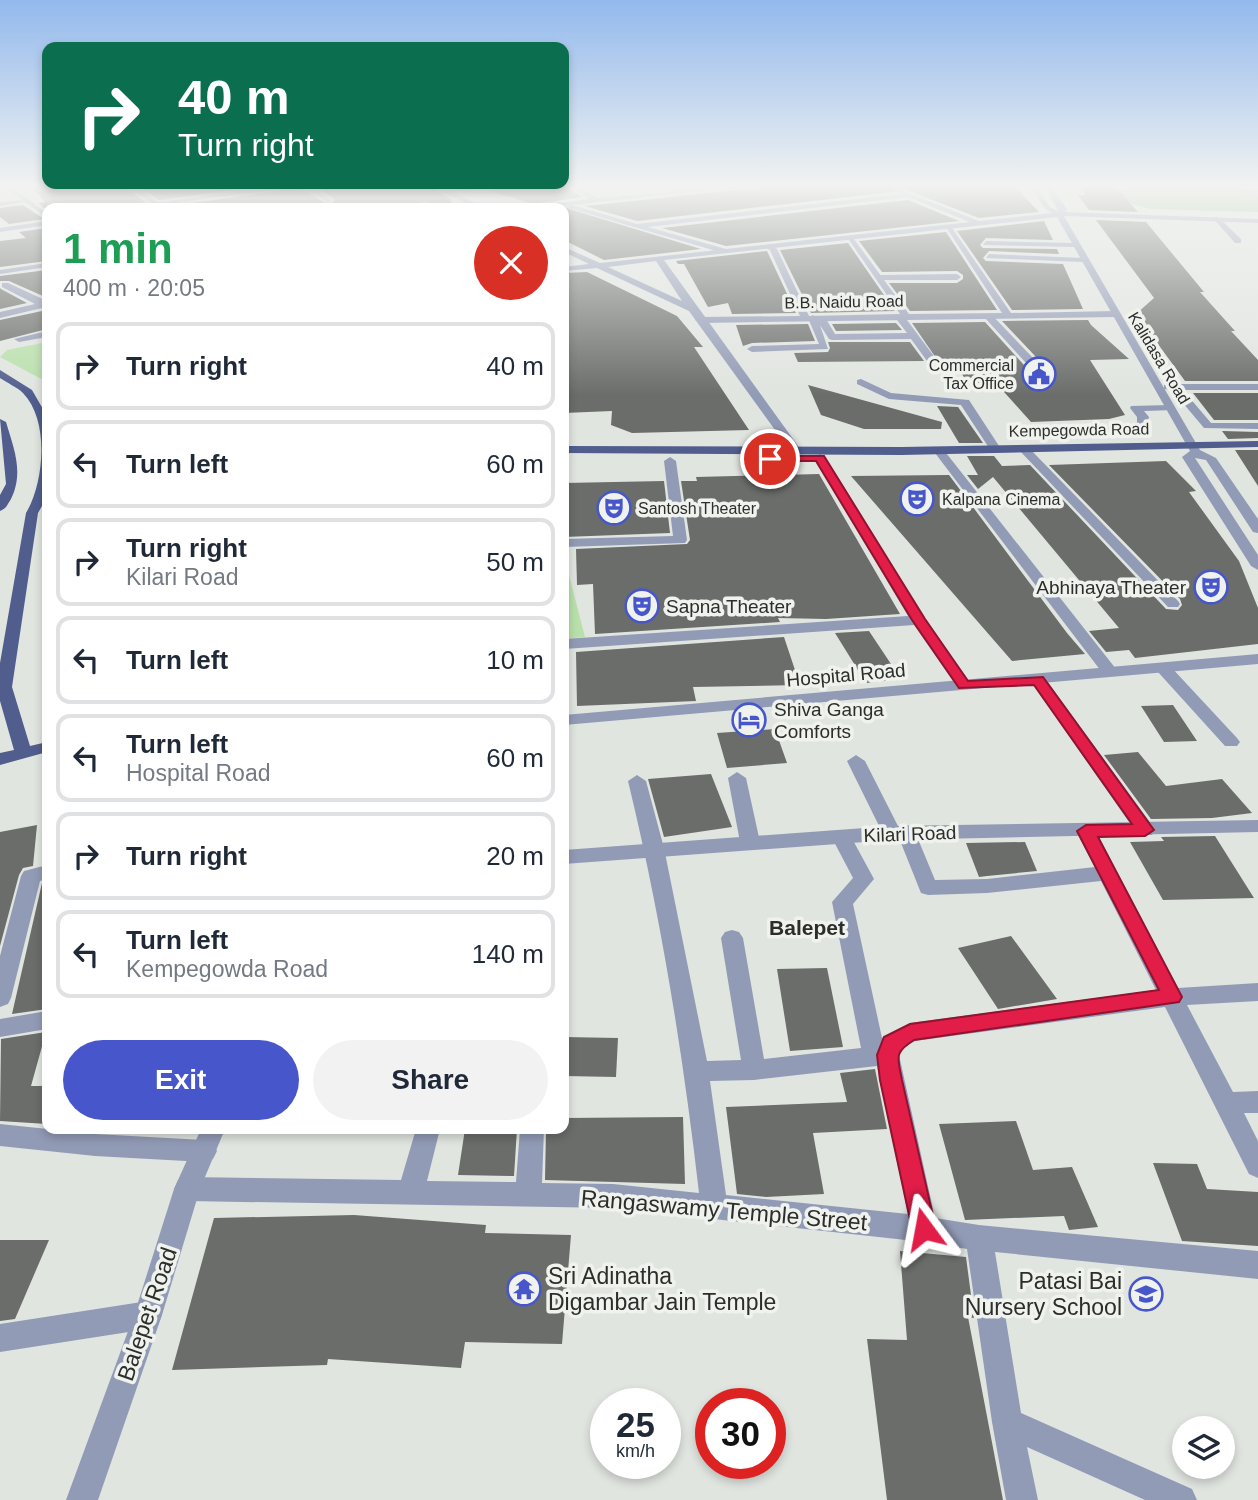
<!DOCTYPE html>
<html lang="en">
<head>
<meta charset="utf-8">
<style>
  body { margin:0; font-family:Helvetica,sans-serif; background:#f2f2f3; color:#1f2937; height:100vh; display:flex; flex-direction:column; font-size:26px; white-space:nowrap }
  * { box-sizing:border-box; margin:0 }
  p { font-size:23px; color:#747a83 }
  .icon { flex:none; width:38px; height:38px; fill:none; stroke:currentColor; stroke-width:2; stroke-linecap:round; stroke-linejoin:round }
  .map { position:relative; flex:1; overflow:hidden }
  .panel { position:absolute; left:42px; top:203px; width:527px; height:931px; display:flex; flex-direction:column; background:#fff; border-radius:14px; box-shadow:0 4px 10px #0003 }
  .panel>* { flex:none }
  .guide { position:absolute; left:42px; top:42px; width:527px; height:147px; border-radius:14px; box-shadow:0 4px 10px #0003; background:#0b6e4f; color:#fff; overflow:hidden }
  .buttons { position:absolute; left:1172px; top:1416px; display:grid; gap:14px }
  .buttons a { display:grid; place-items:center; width:63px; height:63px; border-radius:50%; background:#fff; box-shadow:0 4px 10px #0003; font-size:35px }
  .speed { position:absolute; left:590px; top:1388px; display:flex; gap:14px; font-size:35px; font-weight:700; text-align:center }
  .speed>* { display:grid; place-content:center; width:91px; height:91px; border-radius:50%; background:#fff; box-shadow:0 4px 10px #0003; line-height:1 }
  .speed small { font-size:18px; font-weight:400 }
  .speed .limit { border:10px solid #d22; background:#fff; color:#111 }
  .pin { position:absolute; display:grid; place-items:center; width:60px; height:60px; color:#fff; margin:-30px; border:4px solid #fff; border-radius:50%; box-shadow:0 2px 7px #0007 }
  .me { position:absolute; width:77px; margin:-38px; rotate:347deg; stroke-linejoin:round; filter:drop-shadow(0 0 5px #0008) }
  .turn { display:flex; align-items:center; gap:24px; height:147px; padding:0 21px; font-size:32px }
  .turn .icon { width:91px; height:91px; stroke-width:2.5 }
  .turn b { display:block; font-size:49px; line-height:60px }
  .round { display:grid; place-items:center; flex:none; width:74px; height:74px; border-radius:37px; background:#f2f2f3 }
  .headline { display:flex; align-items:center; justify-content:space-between; height:119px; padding:0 21px }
  h1 { font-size:42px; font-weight:700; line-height:52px; color:#1e9e55 }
  .cta { display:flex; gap:14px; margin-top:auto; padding:14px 21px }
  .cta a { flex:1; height:80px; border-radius:42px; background:#4757cb; color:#fff; font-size:28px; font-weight:700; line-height:80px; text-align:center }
  .cta a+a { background:#f2f2f3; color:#1f2937 }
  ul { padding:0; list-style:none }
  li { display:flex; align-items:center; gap:21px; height:88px; margin:0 14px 10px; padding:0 7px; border:4px solid #e0e1e3; border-radius:14px }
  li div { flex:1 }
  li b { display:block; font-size:26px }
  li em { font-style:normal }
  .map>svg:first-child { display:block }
  .green { fill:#b9e0ab }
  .forest { fill:#8fba7f }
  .building { fill:#6a6d69 }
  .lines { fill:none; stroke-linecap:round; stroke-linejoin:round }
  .path { stroke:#a6a9a5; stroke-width:2; stroke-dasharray:2 2.5; stroke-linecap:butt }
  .service { fill:#929bb6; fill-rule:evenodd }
  .minor { fill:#929bb6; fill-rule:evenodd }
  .tertiary { fill:#929bb6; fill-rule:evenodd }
  .primary { fill:#515d8d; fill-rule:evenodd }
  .route { fill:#e11d48; stroke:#92132f; stroke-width:2 }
  .labels { text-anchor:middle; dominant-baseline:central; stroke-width:7; stroke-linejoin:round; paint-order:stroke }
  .far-street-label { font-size:16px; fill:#2c2e2c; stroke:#eff2ed }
  .far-poi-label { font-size:16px; fill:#2c2e2c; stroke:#eff2ed; text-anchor:start }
  .poi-label { font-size:19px; fill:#2c2e2c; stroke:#eff2ed; text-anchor:start }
  .street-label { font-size:19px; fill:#2c2e2c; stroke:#eff2ed }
  .neighbourhood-label { font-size:21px; font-weight:bold; fill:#2c2e2c; stroke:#eff2ed }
  .near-street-label { font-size:23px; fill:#2c2e2c; stroke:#eff2ed }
  .near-poi-label { font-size:23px; fill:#2c2e2c; stroke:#eff2ed; text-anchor:start }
</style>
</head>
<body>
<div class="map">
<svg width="1258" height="1500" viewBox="0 0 1258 1500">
  <rect width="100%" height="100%" fill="#e1e5e0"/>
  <path class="green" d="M579 186H718L602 198Z
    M47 342V382L0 357 7 350Z
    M564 556 585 637 564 639Z"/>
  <path class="forest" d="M1141 186H1237L1258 190V212L1150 209 1128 203 1118 191Z"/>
  <path class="building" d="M31 186H124L145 202 117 205 114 208H50L47 205V210L38 203 45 202Z
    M139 186H228L232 190 159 200Z
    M316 186H429L451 199V208H436L427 202 382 208H184V204L302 188 326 204 334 202V199Z
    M498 186H565L582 197 533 204 493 192Z
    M776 186H1014L1039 212 979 218 899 187 893 192 637 221 585 206Z
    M1079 186H1115L1138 212 1089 210 1078 195H1086Z
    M908 200 959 221 726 246 662 228Z
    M23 205 44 219 9 224 0 217V208Z
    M559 208H566L701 249 604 260 564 240V208Z
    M1096 220 1146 222 1204 292H1200L1235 331H1231L1258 360V381H1185L1136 314 1154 298Z
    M1044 221 1053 240 986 238 980 245 983 248 1057 249 1059 254 989 251 983 258 986 261 1063 264 1083 309 1012 310 957 231Z
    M47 228V261L0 267V241L26 238 19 232Z
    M946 232 997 310 910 311 889 283H957L963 279V275L957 271 882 272 859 241Z
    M848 243 895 311 811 313 780 250Z
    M767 251 796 313 732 314 728 303 708 307 684 264H678L676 261Z
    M47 270V295L43 296 9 281H0V276Z
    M587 272 677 316 703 347H694L749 430 632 433 611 425 612 411 564 413V273Z
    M0 288 1 289 27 303 0 309Z
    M42 311 47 312V329L0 341V320Z
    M1088 320 1091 325 1129 359 1090 360 1125 415 1109 419 1031 422 996 383H968L953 361H938L912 323 985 322 1024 365 1034 366 1036 357 1002 321Z
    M896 323 902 330 836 331 832 324Z
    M808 324 815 341 752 343 743 346 736 325Z
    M828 342H910L924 361 798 362 794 353 828 352 830 348Z
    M808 385 942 422 941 429H864L821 415Z
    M1193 393H1258V420H1214Z
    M937 406 958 407 983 443H959Z
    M1222 431 1258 432V438L1228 439Z
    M1235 450H1258V486Z
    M967 456H994L1002 466 1030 465 1166 609 1178 610 1182 605 1180 599 1049 465 1166 461 1196 491 1189 492 1239 561 1258 608V644L1135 658 1129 650 1106 652 1089 631 1119 628 993 477 978 489 967 475H978Z
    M819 474 900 614 826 619 778 618 780 622 595 634 593 584 577 585 576 549 687 544 690 540 681 481H697L696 477Z
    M949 475 1067 633 1085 654 1012 661 851 476Z
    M664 481 670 533 564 537V483Z
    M869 631 901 679 866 683 835 633Z
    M784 637 800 685 693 687 696 701 577 706 576 652Z
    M1173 705 1197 741 1164 742 1141 706Z
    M775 729 787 763 727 768 717 733Z
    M1138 752 1166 786 1222 779 1252 813 1212 818 1151 819 1104 755Z
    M711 774 732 827 664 837 648 779Z
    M37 825 33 866 23 868 19 875 0 946V832Z
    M1215 836 1254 898 1163 900 1130 842 1164 841 1161 837Z
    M1025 842 1037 871 987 876 979 877 966 843Z
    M47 882V1009L12 1014 42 883Z
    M1011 936 1057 999 998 1009 958 948Z
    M827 968 843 1047 790 1051 777 969Z
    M46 1032 31 1086H47V1124L0 1121 1 1039Z
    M564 1037 618 1038 616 1077 564 1076Z
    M875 1069 887 1129 813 1133 824 1194 766 1197 737 1194 726 1107 847 1102 840 1073Z
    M683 1117 685 1184 545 1180 546 1129H564V1118Z
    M1016 1121 1033 1170 1072 1167 1098 1227 1069 1230 1064 1216 965 1220 939 1124Z
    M465 1129H517L514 1176 458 1175Z
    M1153 1163 1197 1164 1207 1189 1258 1192V1246L1182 1241Z
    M354 1215 486 1225 485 1233 571 1235 562 1344 465 1342 461 1368 328 1359 327 1365 172 1370 214 1218Z
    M0 1240H49L15 1319 0 1321Z
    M900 1251 966 1257 974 1318 968 1317 1003 1500H887L867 1339 907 1340Z"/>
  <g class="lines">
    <path class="path" d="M1226 186 1258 197"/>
    <path class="service" d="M304 186H311L332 201 327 202Z
      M25 200V202L0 206V202Z
      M174 200 182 205V207L163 208 174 205 171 202Z
      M1212 217H1218L1241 239V243H1235Z
      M986 241 1075 243 1079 245 1075 247 983 245Z
      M989 254 1084 258 1088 260 1084 262 986 258Z
      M881 275 957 274 961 277 957 280H878Z
      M904 314 907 315V320L936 359 935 361H927L911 339 832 340 829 339 820 325 828 349 752 352 747 349 752 346 819 344 808 318 813 315 819 321 826 319 835 334 907 333 897 320Z
      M985 314H991L1034 359V363H1026L985 318Z
      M861 379 891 393 969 400 1001 449 991 451 961 405 889 399 857 384V380Z
      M1168 384H1258V390H1183L1211 423H1258V429L1204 428 1172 390 1164 389V385Z
      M1170 405 1175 408 1174 410 1144 411 1149 417 1146 426 1121 433 1032 434 1026 431 1032 428 1120 427 1137 422V417L1130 408 1131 406Z
      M1020 447H1028L1178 601 1180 604 1178 607H1168L1020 451Z
      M935 449H943L1116 669 1118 672 1116 675H1104L935 453Z
      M820 454 826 458 925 619 972 685 970 688H958L914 625 564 649V639L908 616 814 458Z
      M670 457 676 461 687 540 685 543 564 547V539L673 536 664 461Z"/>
    <path class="minor" d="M126 186H134L160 204 155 205Z
      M230 186H238L248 192 243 193Z
      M473 186H495L444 193 441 191Z
      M569 186H577L597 198 743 186 572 205 637 224 900 194 895 191 898 189 984 223 977 225 908 197 648 227 726 249 723 253 569 208V205L519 208 589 199Z
      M47 221V225L0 232V228Z
      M950 225 1011 313 1115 311 1120 314 1115 317 700 323 695 320 700 317 800 316 770 250 764 247 768 245 777 249 809 316 900 314 847 237 851 235 909 314 1002 313 946 227Z
      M47 263V267L0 274V270Z
      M2 283H8L47 301V310L42 308 0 318V312L35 304 2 287Z
      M47 331V337L19 342 14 339Z
      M1164 664 1170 666 1237 738 1240 742 1237 746H1225L1158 672 1156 669Z
      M1038 675 1044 677 1152 825 1155 830 1152 835H1138L1030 680Z
      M856 755 865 761 899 828 906 825 913 827 935 880 987 879 1095 867 1076 831 1079 826H1093L1178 988 1258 983V1001L1187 1005 1233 1092 1258 1091V1113H1244L1258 1141V1178L1249 1174 1165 1007 915 1041 900 1050 899 1055 935 1218 979 1225 1258 1251V1279L995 1252 1021 1413 1192 1489 1197 1500H1145L1027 1447 1038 1500H1006L992 1422 967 1249 924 1242 613 1208 187 1201 178 1198 174 1189 178 1180 187 1177 401 1180 416 1129H440L427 1181 516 1182 520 1129H544L542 1183 613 1184 699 1193C683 1054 661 917 628 781L637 775 646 781 664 848 707 1061 741 1060 721 938 725 932 732 930 739 932 743 938 764 1059 861 1048 832 902 853 878 832 838 835 833H849L874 879 853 904 882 1038 910 1023 1156 990 1101 881 987 893 928 895 921 893 899 838H885L847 761ZM877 1066 908 1214 726 1195 710 1081 754 1080Z
      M737 772 746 778 760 842 757 847H743L740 842 728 778Z
      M47 865V879L40 881 11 998 8 1004 0 1007V956L21 876 24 871Z
      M47 1011V1029L0 1037V1019Z
      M0 1124 95 1134 204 1140 213 1143 217 1151 213 1159 204 1162 95 1156 0 1146Z
      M148 1301 158 1305 162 1315 158 1325 148 1329 0 1352V1324Z"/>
    <path class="tertiary" d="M3 186H10L47 213V218Z
      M282 186H301L136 208H117Z
      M431 186H439L485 208H476Z
      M1030 186H1036L1050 207 1058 211 1045 186H1051L1067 209 1065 212 1258 219V223L1064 216 1200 450 1216 458 1258 519V533L1253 532 1206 460 1195 458 1258 555V570L1251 566 1182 457 1190 451 1057 217 664 260 801 450 795 454 791 452 689 311 597 268 564 271V267L589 264 564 252V247L600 263 1052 213 1045 209ZM656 261 682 301 608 267Z
      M1258 654V664L564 725V715Z
      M1258 820V832L892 840 564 864V850L892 826Z
      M201 1129H225L200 1189 162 1315 98 1500H66L134 1315 174 1189Z"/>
    <path class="primary" d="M0 370 32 390 47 416V497L38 513 12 687 30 746 47 742V752L0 765V753L14 750 0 701V663L26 513C44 483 50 421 23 393 17 387 7 383 0 378Z
      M0 419 6 422C14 449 24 472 11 499 7 505 7 508 0 511V495L6 484Z
      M1258 441V447L901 455 564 453V446L901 447Z"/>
  </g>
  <linearGradient id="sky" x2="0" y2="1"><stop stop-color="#93b9ed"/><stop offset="0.47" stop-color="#f2f3f1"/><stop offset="1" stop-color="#f2f3f1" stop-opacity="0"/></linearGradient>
  <rect width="1258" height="396" fill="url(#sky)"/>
  <path class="route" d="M770 456H824L925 619 968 681 1043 677 1154 830 1145 836 1098 837 1182 997 1179 1002 914 1040C893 1053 898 1058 902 1080L936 1229 932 1237 924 1241 915 1237 912 1229 880 1080 877 1055 884 1037 910 1024 1159 990 1077 831 1086 825 1132 824 1034 685 959 688 912 620 816 461H766V457Z"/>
  <defs>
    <symbol id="civic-ring" viewBox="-11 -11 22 22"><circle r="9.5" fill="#eff2ed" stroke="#4757cb" stroke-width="1.5"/><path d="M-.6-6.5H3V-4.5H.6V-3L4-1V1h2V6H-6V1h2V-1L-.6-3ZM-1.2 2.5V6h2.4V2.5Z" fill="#4757cb"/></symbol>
    <symbol id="theatre-ring" viewBox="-11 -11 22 22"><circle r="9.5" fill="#eff2ed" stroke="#4757cb" stroke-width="1.5"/><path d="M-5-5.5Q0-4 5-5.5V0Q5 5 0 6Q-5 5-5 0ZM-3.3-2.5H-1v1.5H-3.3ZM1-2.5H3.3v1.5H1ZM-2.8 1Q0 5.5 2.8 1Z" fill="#4757cb"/></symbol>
    <symbol id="hotel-ring" viewBox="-11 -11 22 22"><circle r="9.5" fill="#eff2ed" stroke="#4757cb" stroke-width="1.5"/><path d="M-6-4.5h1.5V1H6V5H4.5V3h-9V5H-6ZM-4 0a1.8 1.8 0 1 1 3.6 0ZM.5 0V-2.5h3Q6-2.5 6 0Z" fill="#4757cb"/></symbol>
    <symbol id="temple-ring" viewBox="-11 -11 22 22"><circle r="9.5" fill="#eff2ed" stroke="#4757cb" stroke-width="1.5"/><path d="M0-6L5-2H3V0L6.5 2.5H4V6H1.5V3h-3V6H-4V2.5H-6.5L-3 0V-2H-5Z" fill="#4757cb"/></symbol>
    <symbol id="school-ring" viewBox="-11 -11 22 22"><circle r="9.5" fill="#eff2ed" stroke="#4757cb" stroke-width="1.5"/><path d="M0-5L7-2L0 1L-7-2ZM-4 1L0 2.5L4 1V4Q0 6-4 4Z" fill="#4757cb"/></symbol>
  </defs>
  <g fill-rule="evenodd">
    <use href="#civic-ring" x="1020" y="355" width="38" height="38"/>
    <use href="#theatre-ring" x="898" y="480" width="38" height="38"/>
    <use href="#theatre-ring" x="595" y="489" width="38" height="38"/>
    <use href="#theatre-ring" x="1192" y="568" width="38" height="38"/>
    <use href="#theatre-ring" x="623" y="587" width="38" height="38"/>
    <use href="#hotel-ring" x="730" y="701" width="38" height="38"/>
    <use href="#temple-ring" x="505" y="1270" width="38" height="38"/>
    <use href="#school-ring" x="1127" y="1275" width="38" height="38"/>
  </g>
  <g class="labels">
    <g class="far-street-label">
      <text transform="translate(844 302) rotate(-1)">B.B. Naidu Road</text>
      <text transform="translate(1159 358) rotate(59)">Kalidasa Road</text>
      <text transform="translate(1079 430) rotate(-1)">Kempegowda Road</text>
    </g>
    <g class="far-poi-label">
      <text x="1014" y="365" text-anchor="end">Commercial<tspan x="1014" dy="18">Tax Office</tspan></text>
      <text x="942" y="499">Kalpana Cinema</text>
      <text x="638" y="508">Santosh Theater</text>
    </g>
    <g class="poi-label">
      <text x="1186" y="587" text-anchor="end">Abhinaya Theater</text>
      <text x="666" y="606">Sapna Theater</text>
      <text x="774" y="709">Shiva Ganga<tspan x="774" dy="22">Comforts</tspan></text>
    </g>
    <g class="street-label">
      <text transform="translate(846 675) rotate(-5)">Hospital Road</text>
      <text transform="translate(910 834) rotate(-2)">Kilari Road</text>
    </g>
    <g class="neighbourhood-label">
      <text x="807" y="927">Balepet</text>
    </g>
    <g class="near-street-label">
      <text transform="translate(724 1210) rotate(5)">Rangaswamy Temple Street</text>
      <text transform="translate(147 1314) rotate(-71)">Balepet Road</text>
    </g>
    <g class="near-poi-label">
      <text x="548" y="1276">Sri Adinatha<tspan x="548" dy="26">Digambar Jain Temple</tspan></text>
      <text x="1122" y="1281" text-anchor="end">Patasi Bai<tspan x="1122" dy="26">Nursery School</tspan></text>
    </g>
  </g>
</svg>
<div class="buttons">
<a><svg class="icon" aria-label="layers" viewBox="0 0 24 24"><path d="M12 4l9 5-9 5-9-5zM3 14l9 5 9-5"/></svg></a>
</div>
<div class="speed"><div>25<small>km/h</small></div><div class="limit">30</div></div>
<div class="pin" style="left:770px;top:459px;background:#d93025"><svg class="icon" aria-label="arrive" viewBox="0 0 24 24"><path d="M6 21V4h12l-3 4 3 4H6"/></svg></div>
<svg class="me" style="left:924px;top:1229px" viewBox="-20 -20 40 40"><path d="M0-17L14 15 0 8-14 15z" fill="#e11d48" stroke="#fff" stroke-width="4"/></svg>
<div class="guide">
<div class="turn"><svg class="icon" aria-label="right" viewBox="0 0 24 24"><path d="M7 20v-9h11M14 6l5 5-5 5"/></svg><div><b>40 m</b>Turn right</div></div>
</div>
<section class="panel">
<div class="headline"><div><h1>1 min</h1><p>400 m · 20:05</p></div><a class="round" style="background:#d93025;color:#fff"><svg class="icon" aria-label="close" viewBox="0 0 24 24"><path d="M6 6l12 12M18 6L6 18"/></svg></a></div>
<ul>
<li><svg class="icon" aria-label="right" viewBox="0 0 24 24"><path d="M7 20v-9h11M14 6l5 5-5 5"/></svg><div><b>Turn right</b></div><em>40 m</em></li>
<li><svg class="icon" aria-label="left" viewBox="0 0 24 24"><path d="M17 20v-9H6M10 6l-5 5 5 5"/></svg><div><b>Turn left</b></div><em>60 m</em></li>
<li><svg class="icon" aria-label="right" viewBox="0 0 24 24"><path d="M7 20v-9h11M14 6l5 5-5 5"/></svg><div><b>Turn right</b><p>Kilari Road</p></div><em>50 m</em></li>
<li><svg class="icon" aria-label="left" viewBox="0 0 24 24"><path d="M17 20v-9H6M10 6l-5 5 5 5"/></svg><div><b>Turn left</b></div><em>10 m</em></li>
<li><svg class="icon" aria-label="left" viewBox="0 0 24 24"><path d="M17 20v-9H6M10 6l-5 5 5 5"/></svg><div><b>Turn left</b><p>Hospital Road</p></div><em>60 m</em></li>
<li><svg class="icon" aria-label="right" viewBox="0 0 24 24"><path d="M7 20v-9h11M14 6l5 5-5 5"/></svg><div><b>Turn right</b></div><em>20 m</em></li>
<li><svg class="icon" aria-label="left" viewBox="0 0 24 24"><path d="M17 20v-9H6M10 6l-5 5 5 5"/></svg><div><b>Turn left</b><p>Kempegowda Road</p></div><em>140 m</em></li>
</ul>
<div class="cta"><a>Exit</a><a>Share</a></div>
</section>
</div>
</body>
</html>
